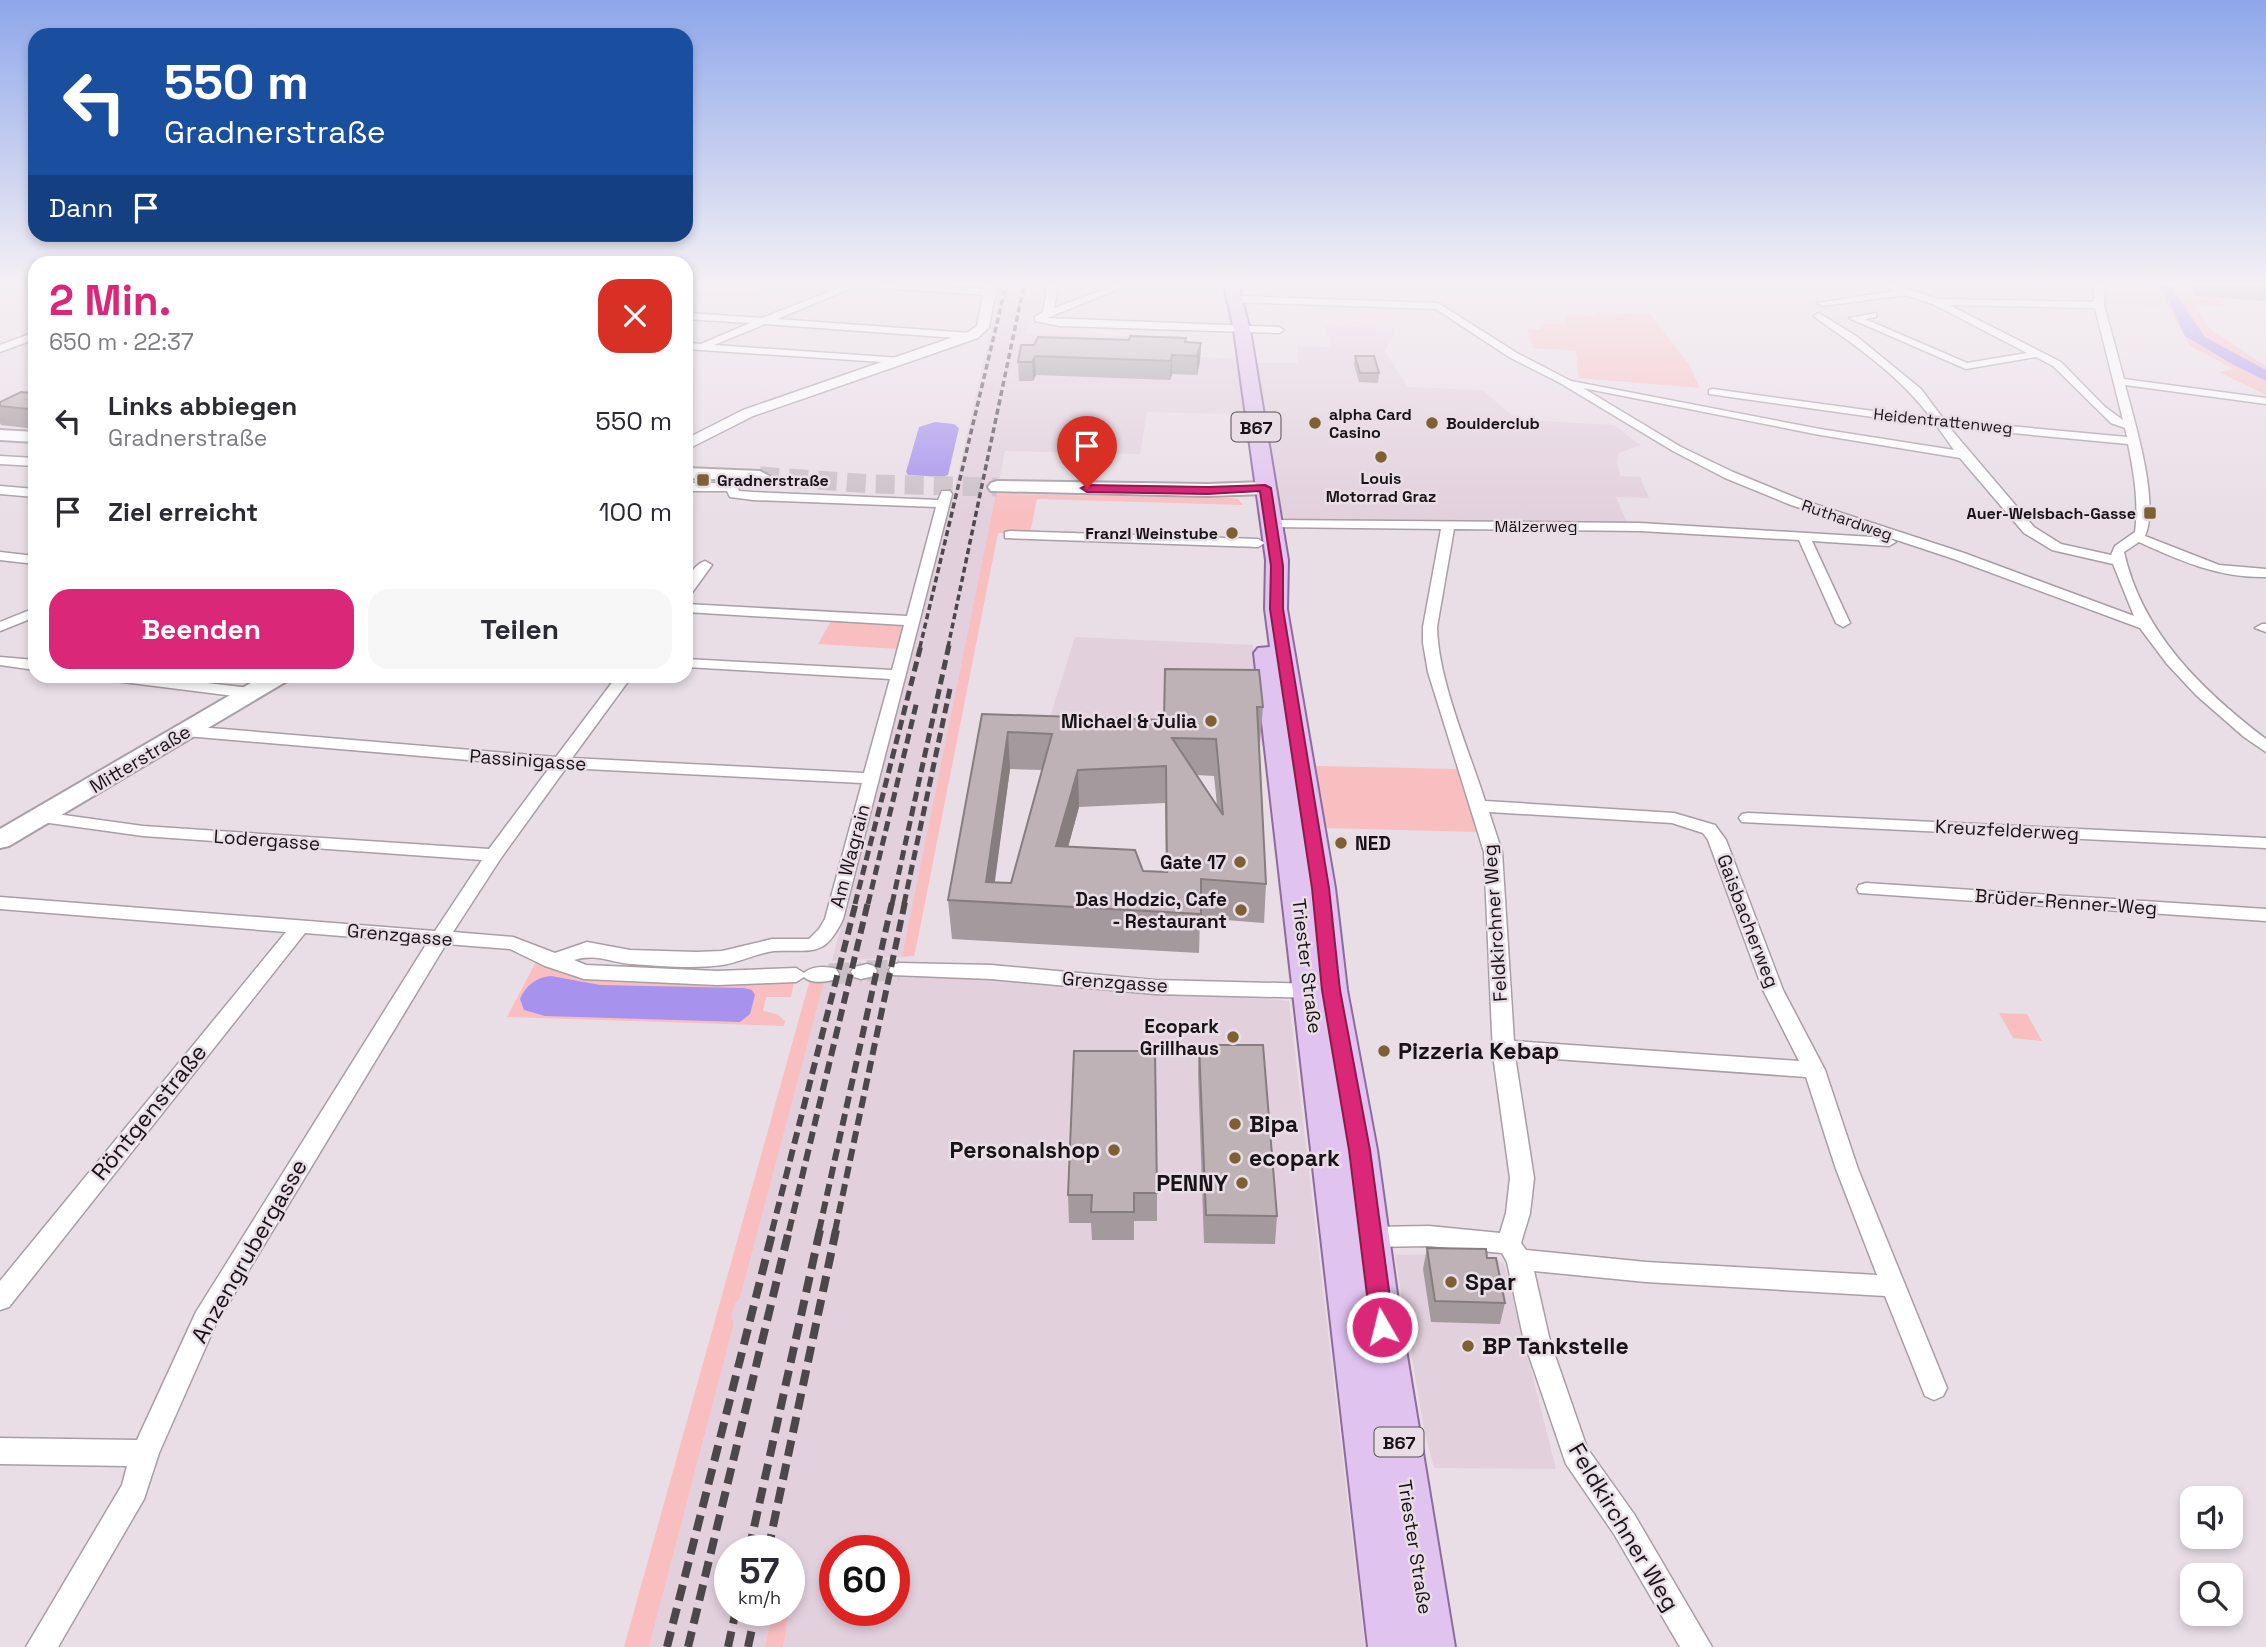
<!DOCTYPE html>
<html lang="de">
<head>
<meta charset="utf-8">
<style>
  body { margin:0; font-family:"Space Grotesk",sans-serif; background:#f7f7f7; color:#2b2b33; height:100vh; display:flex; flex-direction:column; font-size:26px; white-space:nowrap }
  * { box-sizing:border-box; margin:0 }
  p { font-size:23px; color:#7c7c81 }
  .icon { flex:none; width:38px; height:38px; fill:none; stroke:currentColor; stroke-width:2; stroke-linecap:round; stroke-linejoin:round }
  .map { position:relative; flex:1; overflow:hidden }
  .side { position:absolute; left:28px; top:256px; width:665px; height:427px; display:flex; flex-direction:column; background:#fff; border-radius:21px; box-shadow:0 4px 10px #0003 }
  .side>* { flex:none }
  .banner { position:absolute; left:28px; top:28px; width:665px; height:214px; border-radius:21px; box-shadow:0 4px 10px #0003; background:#1a4fa0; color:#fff; overflow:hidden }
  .buttons { position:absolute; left:2180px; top:1486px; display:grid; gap:14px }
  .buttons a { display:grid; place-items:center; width:63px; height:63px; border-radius:14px; background:#fff; box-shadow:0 4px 10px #0003; font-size:35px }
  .speed { position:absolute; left:714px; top:1535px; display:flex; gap:14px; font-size:35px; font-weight:700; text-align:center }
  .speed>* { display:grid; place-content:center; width:91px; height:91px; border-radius:50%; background:#fff; box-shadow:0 4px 10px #0003; line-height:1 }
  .speed small { font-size:18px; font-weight:400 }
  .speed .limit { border:10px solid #d22; background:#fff; color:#111 }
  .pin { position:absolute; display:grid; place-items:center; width:60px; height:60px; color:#fff; margin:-72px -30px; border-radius:50% 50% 50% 0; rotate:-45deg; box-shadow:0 0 7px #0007 }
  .pin .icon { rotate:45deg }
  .me { position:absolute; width:77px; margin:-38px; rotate:352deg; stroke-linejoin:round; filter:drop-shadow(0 0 5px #0008) }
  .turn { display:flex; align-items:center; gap:24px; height:147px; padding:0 21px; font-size:32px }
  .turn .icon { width:91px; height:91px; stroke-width:2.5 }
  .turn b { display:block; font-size:49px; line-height:60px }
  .then { display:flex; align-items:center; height:66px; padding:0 21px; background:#0003; gap:14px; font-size:26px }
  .round { display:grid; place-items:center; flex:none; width:74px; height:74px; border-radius:21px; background:#f7f7f7 }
  .head { display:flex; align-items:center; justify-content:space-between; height:119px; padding:0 21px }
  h1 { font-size:42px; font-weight:700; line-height:52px; color:#db2777 }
  .button { display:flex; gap:14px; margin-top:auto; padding:14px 21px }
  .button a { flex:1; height:80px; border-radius:21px; background:#db2777; color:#fff; font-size:28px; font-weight:700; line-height:80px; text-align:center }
  .button a+a { background:#f7f7f7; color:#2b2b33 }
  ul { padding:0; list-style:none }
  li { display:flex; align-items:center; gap:21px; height:91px; padding:0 21px }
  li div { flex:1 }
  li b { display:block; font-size:26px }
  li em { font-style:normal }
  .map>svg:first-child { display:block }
  .built { fill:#e2d0dd; fill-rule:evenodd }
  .green { fill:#f8bec0 }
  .water { fill:#a793ed }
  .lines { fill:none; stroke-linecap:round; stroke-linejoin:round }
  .minor-tunnel { stroke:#cac0c7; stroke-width:21; stroke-dasharray:21 10; stroke-linecap:butt }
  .secondary-tunnel { stroke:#cac0c7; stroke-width:19; stroke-dasharray:19 10; stroke-linecap:butt }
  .minor-casing { stroke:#a89ea5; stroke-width:3 }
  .tertiary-casing { stroke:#a89ea5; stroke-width:3 }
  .secondary-casing { stroke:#a89ea5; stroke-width:4 }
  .primary-casing { stroke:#8d6b9c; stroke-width:4 }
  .minor { fill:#fff; fill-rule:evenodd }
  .tertiary { fill:#fff; fill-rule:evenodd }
  .secondary { fill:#fff; fill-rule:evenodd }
  .primary { fill:#e0c3ef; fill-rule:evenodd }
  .rail-far3 { stroke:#4d474c; stroke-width:3.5; stroke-dasharray:6 3.5; stroke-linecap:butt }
  .rail-far2 { stroke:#4d474c; stroke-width:5; stroke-dasharray:10 5; stroke-linecap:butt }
  .rail-far1 { stroke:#4d474c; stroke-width:6; stroke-dasharray:12 6; stroke-linecap:butt }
  .rail { stroke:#4d474c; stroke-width:8; stroke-dasharray:16 8; stroke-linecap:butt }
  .wall { fill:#a4999d; fill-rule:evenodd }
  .shaded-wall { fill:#867d7f }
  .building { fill:#bfb2b6; stroke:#867d7f; stroke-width:2; fill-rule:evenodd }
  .route { fill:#db2777; stroke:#8e194d; stroke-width:2 }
  .poi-dot { fill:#7d6134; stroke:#e9dee6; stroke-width:2.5 }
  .labels { text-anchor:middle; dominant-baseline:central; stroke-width:5; stroke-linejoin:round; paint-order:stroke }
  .far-poi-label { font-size:16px; font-weight:bold; fill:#171316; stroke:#e9dee6; text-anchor:start }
  .far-street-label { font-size:16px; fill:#171316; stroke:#e9dee6 }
  .shield { fill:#e9dee6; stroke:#565054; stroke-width:2 }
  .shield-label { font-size:18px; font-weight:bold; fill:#171316 }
  .poi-label { font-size:19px; font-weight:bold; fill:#171316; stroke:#e9dee6; text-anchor:end }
  .street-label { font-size:19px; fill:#171316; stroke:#e9dee6 }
  .near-poi-label { font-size:23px; font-weight:bold; fill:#171316; stroke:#e9dee6; text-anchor:start }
  .near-street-label { font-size:23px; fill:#171316; stroke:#e9dee6 }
</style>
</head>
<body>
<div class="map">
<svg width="2266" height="1647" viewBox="0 0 2266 1647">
  <rect width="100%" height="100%" fill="#e9dee6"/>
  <path class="built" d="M695 285H848L828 293 771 288 756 299 686 295V292Z
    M1001 285H1047L1038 313 1031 316 1026 333 1131 336 1173 356 1226 358 1254 363H1298L1297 346 1330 347 1329 335 1324 325 1395 329 1385 352 1408 387 1482 390 1518 420 1614 425 1640 445 1619 453 1617 461 1620 476 1640 477 1649 498 1616 497 1628 525 1290 521 1284 518 1258 415 1147 412 1140 454 1005 451 905 950 902 957 832 961 953 495Z
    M2107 285H2155L2167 306 2146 307 2104 303Z
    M1075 637 1253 645 1266 746 1043 739Z
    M898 976 993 979 1289 1001 1365 1647H783L789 1614 772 1613 765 1647H649L734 1323 730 1319 735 1302 740 1298 823 986 827 980ZM730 1550H789V1610H730ZM835 1550H894V1610H835Z
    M1472 1253 1504 1263 1556 1469 1434 1468 1424 1429 1395 1255Z"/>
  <path class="green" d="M2155 285 2171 305 2232 364 2266 381V395L2219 372 2234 369 2190 346Z
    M2170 285H2186L2196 297 2222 301 2226 307 2195 305 2210 329 2266 366V370L2205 337Z
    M1597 312 1650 314 1689 364 1700 388 1579 378 1576 351 1533 348 1528 329 1541 330 1540 324H1567L1564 315 1597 316Z
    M996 494 1231 498 1238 499 1243 505 1037 499 1030 533H998L917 943 914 956 902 957Z
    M831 621 900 624 905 628 898 649 818 644Z
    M1316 766 1457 769 1475 814 1477 832 1326 828Z
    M536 962 574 977 610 982 708 984 794 982 791 997H766L763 1011 777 1014 785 1021 784 1026 507 1017Z
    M827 980 823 986 740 1298 735 1303 731 1318 734 1323 649 1647H624L809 983 811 981Z
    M1999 1013 2027 1014 2042 1041 2013 1038Z
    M772 1613 789 1614 783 1647H765Z"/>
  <path class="water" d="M2157 285H2170L2205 337 2266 370V381L2232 364 2185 336 2169 301Z
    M935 422 954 424 959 428 948 475 942 477 908 475 906 472 919 427Z
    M551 976 600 985 744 988 752 990 755 995 750 1014 740 1022 545 1016 524 1010 520 999C526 985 537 977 551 976Z"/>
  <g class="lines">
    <path class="minor-tunnel" d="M867 971 899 970
      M829 974 861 972"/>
    <path class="secondary-tunnel" d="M760 476 872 484 997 487"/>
    <defs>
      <path id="minor" d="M22 285 35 286V292L22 289Z
        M846 285H859L777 319 970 333 975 336 970 339 765 324 714 345 901 358V362L897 363 686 349V343L701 344 750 323 686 319V313L762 318Z
        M877 285 988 289 993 292 988 295 882 288Z
        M1048 285H1058L1054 308 1115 285H1128L1047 318 1279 327 1284 330 1279 333 1060 326 1035 321V317L1043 312Z
        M1881 285H1895L1938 299 2094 302 2095 285H2105L2104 305 2124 379 2266 398V404L2125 385C2134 420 2160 503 2145 536L2219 565 2266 569V577C2220 578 2180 561 2139 542L2124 552C2142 633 2203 691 2266 739V752L2244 737 2196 695 2167 664 2140 628 1954 559 1791 505 1725 478 1673 451 1560 383 1509 357 1436 309 1233 302 1228 299 1233 296 1438 303 1517 353 1571 381 1820 429 1954 450 1937 426 1709 394V390L1713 389 1932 419C1901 377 1858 347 1816 318L1814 316 1819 313 1856 336 1921 389 1944 420 2127 437 2125 428 2111 423 2053 366 2036 357 1966 369 1849 318 1876 313V317L1865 319 1967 363 2027 353 1933 304 1905 295 1822 306 1817 303 1895 291ZM1949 305 2095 308 2123 420 2105 407 2061 362ZM1583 388 1820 435 1960 458 2024 533 2052 550 2113 564 2134 616 1964 553 1799 499 1733 472 1681 447ZM1949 427 2128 444C2134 473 2139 502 2135 532L2115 546 2111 555 2061 544 2034 527Z
        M35 332V339L0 352V345Z
        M0 456 35 458V466L0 464Z
        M686 483H732L736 484 739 491 753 492 938 500 942 491H950L952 494 843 919C824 959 812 949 774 951 757 953 740 962 722 965 694 969 660 966 631 964 611 962 594 953 574 960L586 965 717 971 796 968 804 973C812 966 826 966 836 969L839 974 836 979C826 982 812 984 804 977L796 982 717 985 584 979 545 966 510 949 446 944 215 1326 159 1453 144 1499 58 1647H26L122 1485 127 1466 0 1464V1438L137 1440 196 1312 427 943 305 933 9 1307 0 1310V1281L286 932 0 909V897L435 931 482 860 143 836 42 822 33 817 42 812 143 826 489 849 550 767 186 736 178 731 186 726 556 757 617 676H632L572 758 864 773 890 679 686 667V659L892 670 904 625 686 612V604L907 616 936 507 753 500 730 497 727 491H686ZM566 768 862 783 825 919 819 929 809 939H772L722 951 696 952 630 950 587 942 555 953 513 937 453 932 501 858Z
        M0 486 35 489V497L0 494Z
        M1270 520 1640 523 1889 538 1896 542 1889 546 1812 541 1850 623 1843 627 1836 623 1799 540 1640 531 1454 529 1437 627C1438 680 1469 750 1485 801L1674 813 1715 825 1726 840 1783 990 1825 1070 1858 1169 1947 1388 1943 1396 1934 1400 1925 1396 1885 1296 1646 1282 1534 1271 1550 1341 1587 1448 1634 1514 1712 1647H1680L1614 1534 1566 1464 1524 1341 1507 1262 1502 1253 1429 1246 1370 1247 1362 1244 1358 1237 1362 1230 1370 1227 1429 1226 1500 1233 1506 1213 1510 1178 1493 1055 1484 852 1428 672 1423 643V627L1441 529 1265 527V521ZM1489 812 1672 823 1703 833 1708 840 1763 990 1799 1061 1514 1041 1502 852ZM1515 1056 1806 1077 1836 1169 1877 1275 1646 1262 1526 1250 1521 1243 1530 1213 1534 1178Z
        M1010 531 1258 539 1265 543 1258 547 1005 538V532Z
        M0 552 35 556V564L0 560Z
        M705 561 712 565 691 594 686 595C686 582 691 566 705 561Z
        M35 608V617L0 631V622Z
        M2262 624H2266V632L2255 628Z
        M0 657 35 660V670L0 665Z
        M107 676H147L250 688 258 693 250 698 115 681Z
        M1748 813 2266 838V848L1742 822 1739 818 1742 814Z
        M1866 883 2266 909V921L1859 893 1857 889 1859 885Z
        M899 963 991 965 1155 980 1317 984 1324 986 1327 991 1324 996 1317 998 1155 994 991 979 892 975 889 970 892 965Z
        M867 964 874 966 877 971 874 976 861 979 854 977 851 972 854 967Z"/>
      <path id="tertiary" d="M985 285H997L989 327 978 338 753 416 686 450V439L743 410 968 332 977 326Z"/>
      <path id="secondary" d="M0 430 35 432V442L0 440Z
        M686 468 760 471 769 476 760 481 686 478Z
        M997 481 1207 484 1265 482 1274 488 1265 494 1207 496 991 491 988 487 991 483Z
        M263 676H290L287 681 9 846 0 848V829Z"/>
      <path id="primary" d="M1224 285H1238L1250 330 1288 560 1287 609 1335 888 1347 990 1377 1150 1398 1301 1455 1647H1368L1254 653 1258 648 1270 647 1265 609 1266 560 1234 330Z"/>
    </defs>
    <use href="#minor" class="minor-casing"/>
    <use href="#tertiary" class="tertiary-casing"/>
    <use href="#secondary" class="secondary-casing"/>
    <use href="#primary" class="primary-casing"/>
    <use href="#minor" class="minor"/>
    <use href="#tertiary" class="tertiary"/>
    <use href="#secondary" class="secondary"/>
    <use href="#primary" class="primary"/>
    <path class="rail-far3" d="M920 647 1006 285
      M948 647 1024 285"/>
    <path class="rail-far2" d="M855 904 921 645
      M868 904 917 701
      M892 904 949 645
      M904 904 951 684"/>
    <path class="rail-far1" d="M772 1231 856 902
      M789 1231 868 902
      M819 1231 892 902
      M835 1231 905 902"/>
    <path class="rail" d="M749 1550 820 1230
      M768 1550 836 1230
      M667 1647 773 1230
      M688 1647 789 1230
      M728 1647 736 1610
      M748 1647 756 1610"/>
  </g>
  <path class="wall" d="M2190 285H2266V301L2196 296Z
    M1186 338V342L1201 343 1200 361 1197 375 1172 374 1170 380 1036 375 1033 381H1019L1018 362 1034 345Z
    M1355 356 1379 373 1378 383 1359 382 1354 365Z
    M35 393V429L1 425 0 423V402Z
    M1165 669 1263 707 1260 742H1259L1266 884 1264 923 1200 918 1199 953 952 939 948 900 982 714 1164 720ZM1010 769 1042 770 1011 883H994ZM1197 775 1214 776 1217 805ZM1165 803 1166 872 1143 871 1068 847 1079 807Z
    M1199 1045 1277 1216 1275 1244 1204 1243 1198 1073Z
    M1157 1193V1221H1134V1240H1092L1091 1223H1069L1068 1195Z
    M1427 1248 1487 1258 1505 1303 1500 1324 1431 1322 1423 1269Z"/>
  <path class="shaded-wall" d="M1201 343 1200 361 1197 375V356Z
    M1172 355V374L1170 380 1171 361Z
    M1035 356 1036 375 1033 381 1032 362Z
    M35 405V424L28 409Z
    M1008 732 1010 769 992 903 986 882Z
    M1078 770 1079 807 1058 884 1056 846Z"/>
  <path class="building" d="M1130 336 1186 338 1185 342 1201 343 1197 356 1172 355 1171 361 1035 356 1032 362H1018L1021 345H1034L1038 337 1129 340Z
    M1355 356H1374L1379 373H1360Z
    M21 392 35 393V405L28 409 0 406V402Z
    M1165 669 1259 670 1263 707H1257L1266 884 1201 879V914L948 900 982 714 1164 720ZM1008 732 1052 734 1011 883 986 882ZM1172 738 1216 739 1223 815ZM1166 766 1167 872 1143 871 1135 850 1056 846 1078 770Z
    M1199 1045H1263L1277 1216 1206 1215Z
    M1074 1051H1155L1157 1193H1134V1212H1091L1092 1195H1068Z
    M1427 1248 1486 1249 1487 1258H1496L1505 1303 1435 1301Z"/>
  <linearGradient id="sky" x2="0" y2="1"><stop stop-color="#8ea7ea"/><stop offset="0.55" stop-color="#f5f0f4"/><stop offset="1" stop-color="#f5f0f4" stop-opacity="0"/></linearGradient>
  <rect width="2266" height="516" fill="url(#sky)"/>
  <path class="route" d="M1265 485 1271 488 1283 566V609L1329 888 1340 990 1370 1150 1394 1327 1390 1334 1382 1337 1374 1334 1371 1327 1349 1150 1322 990 1312 888 1270 609 1271 566 1260 491 1208 494 1087 492 1081 488 1087 485 1208 487Z"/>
  <g class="poi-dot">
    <circle cx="1315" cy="423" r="7"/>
    <circle cx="1432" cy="423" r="7"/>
    <circle cx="1381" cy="457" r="7"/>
    <rect x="696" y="473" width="14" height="14" rx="3.5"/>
    <rect x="2143" y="506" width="14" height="14" rx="3.5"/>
    <circle cx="1232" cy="533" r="7"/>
    <circle cx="1211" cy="721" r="7"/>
    <circle cx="1341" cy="843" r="7"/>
    <circle cx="1240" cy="862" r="7"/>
    <circle cx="1241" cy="910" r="7"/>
    <circle cx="1233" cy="1037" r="7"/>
    <circle cx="1384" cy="1051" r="7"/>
    <circle cx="1235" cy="1124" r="7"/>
    <circle cx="1114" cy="1150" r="7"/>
    <circle cx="1235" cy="1158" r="7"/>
    <circle cx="1242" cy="1183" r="7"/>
    <circle cx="1451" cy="1282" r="7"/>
    <circle cx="1468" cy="1346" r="7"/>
  </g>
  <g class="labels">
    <g class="far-poi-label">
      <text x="1329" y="414">alpha Card<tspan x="1329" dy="18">Casino</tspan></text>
      <text x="1446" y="423">Boulderclub</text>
      <text x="1381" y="478" text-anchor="middle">Louis<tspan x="1381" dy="18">Motorrad Graz</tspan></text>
      <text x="717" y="480">Gradnerstraße</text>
      <text x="2136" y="513" text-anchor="end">Auer-Welsbach-Gasse</text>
      <text x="1218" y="533" text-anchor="end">Franzl Weinstube</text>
    </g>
    <g class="far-street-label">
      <text transform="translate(1943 421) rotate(6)">Heidentrattenweg</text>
      <text transform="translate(1847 520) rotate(19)">Ruthardweg</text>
      <text x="1536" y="526">Mälzerweg</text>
    </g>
    <g class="shield">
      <rect x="1231.5" y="412.5" width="49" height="29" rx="5"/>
      <rect x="1374.5" y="1427.5" width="49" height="29" rx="5"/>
    </g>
    <g class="shield-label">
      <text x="1256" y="427">B67</text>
      <text x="1399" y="1442">B67</text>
    </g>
    <g class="poi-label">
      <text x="1197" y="721">Michael &amp; Julia</text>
      <text x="1355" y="843" text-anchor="start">NED</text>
      <text x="1226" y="862">Gate 17</text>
      <text x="1227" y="899">Das Hodzic, Cafe<tspan x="1227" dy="22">- Restaurant</tspan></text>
      <text x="1219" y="1026">Ecopark<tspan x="1219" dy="22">Grillhaus</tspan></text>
    </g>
    <g class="street-label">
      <text transform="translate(140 759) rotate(-31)">Mitterstraße</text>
      <text transform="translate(528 760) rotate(4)">Passinigasse</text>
      <text transform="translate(2007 830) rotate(3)">Kreuzfelderweg</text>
      <text transform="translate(267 840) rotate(4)">Lodergasse</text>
      <text transform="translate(850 856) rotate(-75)">Am Wagrain</text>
      <text transform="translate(2066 902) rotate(4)">Brüder-Renner-Weg</text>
      <text transform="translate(1748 921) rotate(69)">Gaisbacherweg</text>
      <text transform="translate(1495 923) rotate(-94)">Feldkirchner Weg</text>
      <text transform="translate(400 935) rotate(5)">Grenzgasse</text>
      <text transform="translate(1307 966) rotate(83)">Triester Straße</text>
      <text transform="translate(1115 982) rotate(4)">Grenzgasse</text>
      <text transform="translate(1415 1547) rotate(81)">Triester Straße</text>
    </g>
    <g class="near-poi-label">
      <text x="1398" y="1051">Pizzeria Kebap</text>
      <text x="1249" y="1124">Bipa</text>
      <text x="1100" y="1150" text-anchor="end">Personalshop</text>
      <text x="1249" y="1158">ecopark</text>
      <text x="1228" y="1183" text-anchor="end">PENNY</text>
      <text x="1465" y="1282">Spar</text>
      <text x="1482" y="1346">BP Tankstelle</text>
    </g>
    <g class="near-street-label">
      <text transform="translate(149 1112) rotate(-51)">Röntgenstraße</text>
      <text transform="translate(249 1251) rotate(-60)">Anzengrubergasse</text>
      <text transform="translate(1624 1527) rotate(59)">Feldkirchner Weg</text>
    </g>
  </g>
</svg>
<div class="buttons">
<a><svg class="icon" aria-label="sound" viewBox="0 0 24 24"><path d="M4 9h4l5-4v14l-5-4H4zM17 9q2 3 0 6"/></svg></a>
<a><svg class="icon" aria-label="search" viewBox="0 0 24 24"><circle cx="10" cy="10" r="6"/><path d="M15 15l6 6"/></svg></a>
</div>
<div class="speed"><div>57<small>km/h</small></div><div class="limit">60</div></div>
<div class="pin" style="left:1087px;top:488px;background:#d93025"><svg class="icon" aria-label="arrive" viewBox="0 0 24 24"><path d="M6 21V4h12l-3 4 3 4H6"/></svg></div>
<svg class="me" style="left:1382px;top:1327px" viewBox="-20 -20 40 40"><circle r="17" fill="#db2777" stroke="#fff" stroke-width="3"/><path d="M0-11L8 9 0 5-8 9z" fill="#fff"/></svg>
<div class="banner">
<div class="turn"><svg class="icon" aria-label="left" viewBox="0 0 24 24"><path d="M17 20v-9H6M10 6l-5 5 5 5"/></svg><div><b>550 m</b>Gradnerstraße</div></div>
<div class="then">Dann<svg class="icon" aria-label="arrive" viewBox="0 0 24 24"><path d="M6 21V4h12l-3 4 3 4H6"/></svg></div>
</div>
<section class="side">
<div class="head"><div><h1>2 Min.</h1><p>650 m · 22:37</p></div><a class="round" style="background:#d93025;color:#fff"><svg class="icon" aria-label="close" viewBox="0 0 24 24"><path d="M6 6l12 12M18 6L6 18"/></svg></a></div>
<ul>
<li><svg class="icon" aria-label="left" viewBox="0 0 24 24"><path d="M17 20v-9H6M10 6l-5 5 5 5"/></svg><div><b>Links abbiegen</b><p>Gradnerstraße</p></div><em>550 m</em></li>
<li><svg class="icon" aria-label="arrive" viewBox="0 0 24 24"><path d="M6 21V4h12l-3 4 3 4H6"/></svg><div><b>Ziel erreicht</b></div><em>100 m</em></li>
</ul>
<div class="button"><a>Beenden</a><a>Teilen</a></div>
</section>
</div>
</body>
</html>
